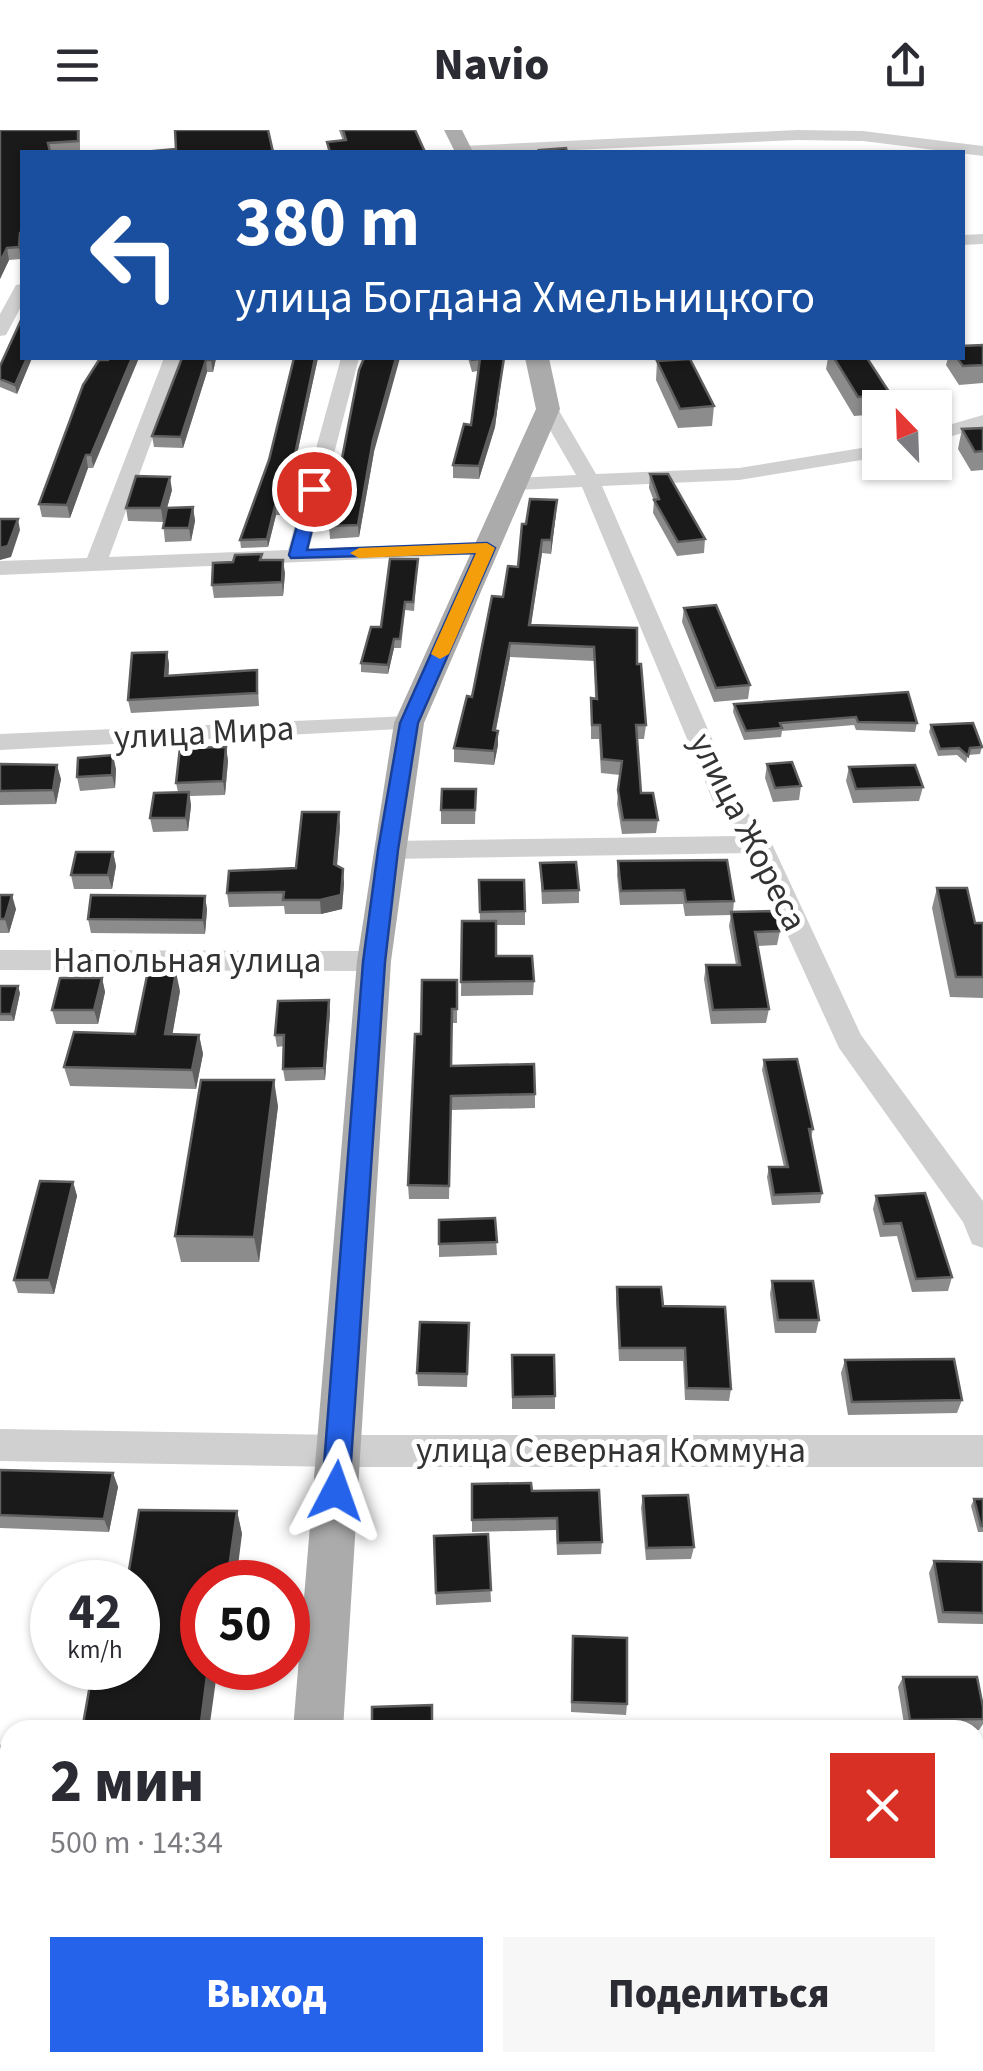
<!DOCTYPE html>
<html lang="ru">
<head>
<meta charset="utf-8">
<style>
  body { margin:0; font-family:"Source Sans 3",sans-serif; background:#f7f7f7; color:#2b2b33; height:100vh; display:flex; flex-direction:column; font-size:38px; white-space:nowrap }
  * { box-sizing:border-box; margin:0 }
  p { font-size:32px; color:#7c7c81 }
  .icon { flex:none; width:55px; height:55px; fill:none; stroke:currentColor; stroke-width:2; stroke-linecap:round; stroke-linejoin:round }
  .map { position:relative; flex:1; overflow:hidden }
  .drawer { position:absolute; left:0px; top:1590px; width:985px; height:352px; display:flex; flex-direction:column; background:#fff; border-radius:30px 30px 0 0; box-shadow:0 2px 8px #0004 }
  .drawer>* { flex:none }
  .banner { position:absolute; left:20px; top:20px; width:945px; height:210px; border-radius:0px; box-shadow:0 2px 8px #0004; background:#1a4fa0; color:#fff; overflow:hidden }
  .needle { width:65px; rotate:337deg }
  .controls { position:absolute; left:862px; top:260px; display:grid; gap:20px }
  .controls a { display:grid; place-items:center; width:90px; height:90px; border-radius:0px; background:#fff; box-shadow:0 2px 8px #0004; font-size:50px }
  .speed { position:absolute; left:30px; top:1430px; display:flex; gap:20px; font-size:50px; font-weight:700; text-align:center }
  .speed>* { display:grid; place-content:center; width:130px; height:130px; border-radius:50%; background:#fff; box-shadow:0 2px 8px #0004; line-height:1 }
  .speed small { font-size:25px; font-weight:400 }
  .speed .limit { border:15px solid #d22; background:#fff; color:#111 }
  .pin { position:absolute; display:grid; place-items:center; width:85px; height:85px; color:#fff; margin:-42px; border:5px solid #fff; border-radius:50%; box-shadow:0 2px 10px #0007 }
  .me { position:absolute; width:110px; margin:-55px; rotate:4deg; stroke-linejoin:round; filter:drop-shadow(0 0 8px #0008) }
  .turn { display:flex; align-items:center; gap:35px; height:210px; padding:0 50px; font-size:45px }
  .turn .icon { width:130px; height:130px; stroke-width:2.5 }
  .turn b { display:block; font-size:70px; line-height:85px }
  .round { display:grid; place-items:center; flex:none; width:105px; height:105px; border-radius:0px; background:#f7f7f7 }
  .headline { display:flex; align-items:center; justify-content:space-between; height:170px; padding:0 50px }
  h1 { font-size:60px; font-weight:800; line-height:75px }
  .button { display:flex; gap:20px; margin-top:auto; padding:20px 50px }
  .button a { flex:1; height:115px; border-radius:0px; background:#2563eb; color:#fff; font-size:40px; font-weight:800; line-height:115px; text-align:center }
  .button a+a { background:#f7f7f7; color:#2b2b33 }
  header { display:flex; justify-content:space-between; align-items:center; height:130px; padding:0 50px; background:#fff; font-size:45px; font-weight:800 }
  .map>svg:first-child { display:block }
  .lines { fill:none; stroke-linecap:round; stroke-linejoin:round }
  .minor { fill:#d0d0d0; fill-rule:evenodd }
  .major { fill:#ababab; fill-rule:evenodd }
  .wall { fill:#8c8c8c }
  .shaded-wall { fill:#5f5f5f }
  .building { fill:#1a1a1a; stroke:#5f5f5f; stroke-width:2.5 }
  .route { fill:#2563eb; stroke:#184099; stroke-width:2.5 }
  .slow { fill:#f59e0b }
  .labels { text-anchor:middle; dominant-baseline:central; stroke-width:10; stroke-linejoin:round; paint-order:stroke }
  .street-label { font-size:35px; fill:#333; stroke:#fff }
</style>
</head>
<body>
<header><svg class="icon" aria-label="menu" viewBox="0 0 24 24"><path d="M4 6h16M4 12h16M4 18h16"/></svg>Navio<svg class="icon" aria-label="share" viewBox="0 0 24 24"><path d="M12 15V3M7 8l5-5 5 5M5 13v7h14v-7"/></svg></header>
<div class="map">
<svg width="983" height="1941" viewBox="0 0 983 1941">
  <rect width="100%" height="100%" fill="#fff"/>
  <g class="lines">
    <path class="minor" d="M797 0 863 1 983 16V26L863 11 797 10 528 22 455 21 463 16Z
      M983 104V114L962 115V105Z
      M22 154V175L6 205 0 206V184L16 155Z
      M164 228H182L109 427 288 420 341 228H359L309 419 487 412 498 418 487 424 0 445V431L87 428Z
      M548 273 558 279 596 344 739 338 880 315V327L739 350 602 356 740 673 772 714 861 905 983 1071V1118L972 1114 963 1092 839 918 750 723 388 729 375 720 388 711 738 706 715 676 582 357 515 360 505 354 515 348 576 345 538 279Z
      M983 285V297L935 311V299Z
      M409 586 418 588 421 593 418 598 0 620V604Z
      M0 820 374 821 384 824 388 831 384 838 374 841 0 840Z
      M0 1299 338 1305H983V1337H338L0 1331Z"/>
    <path class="major" d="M444 0H462L473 22H455Z
      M525 228H549L560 279 424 593 391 831 343 1600H293L357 831 394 593 536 279Z
      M265 1932H321L320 1941H264Z"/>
  </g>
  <path class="wall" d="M0 0H80V22H22L21 129 9 130 0 149Z
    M339 0H415L425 22H328L327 12 343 11Z
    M983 215V253L959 255 946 235 948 228H962Z
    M22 228H32L17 264 0 257V236Z
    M182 228H247L246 229H216L213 242H207L183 318 154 317 152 306Z
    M294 228H318L292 347 280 385H276L268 417 241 418 240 410 269 330Z
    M468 228H504L495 297 479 349 453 348V335L471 295 478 241 472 242Z
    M828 228H867L891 265 888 278H880V284L854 286 826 239Z
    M657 231 714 276 712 296 678 298 656 250Z
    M83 255 93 338H88L70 388 42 387 39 374Z
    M983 298V340L971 341 958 319 962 299Z
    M374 322 359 407 330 409 329 396Z
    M650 344 705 409 704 423 677 426 653 383 654 371 649 358Z
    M172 360 167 378 193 377 195 391 191 411 165 412 163 392 128 391 126 378Z
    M556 383 551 424 542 423 531 495 637 498V534L646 595 644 609H637L641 663 658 690 656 703 622 704 617 674 620 645 601 643 599 609H591V568H595L594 531 510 527 496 600 498 615 494 635 454 632V618L503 467 518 437 526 394Z
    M418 429 414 481 405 480 401 518H394L388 544 361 542V533Z
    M263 430 285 443 283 466 214 468 212 455Z
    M684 478 750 555 748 569 714 572 682 492Z
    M167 522 169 534 168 546 257 540 259 576 131 583 128 570Z
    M734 574 917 593 915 602 856 600 854 595 782 601 781 607 744 610 733 582Z
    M931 595 982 617 980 624 968 625 966 633 957 625 938 626 929 602Z
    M226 617 228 631 225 665 190 666 191 676 188 701 153 702 150 688 178 662 176 653Z
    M0 634 61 649 56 674 0 675Z
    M767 634 801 656 799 670 773 672 765 648Z
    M849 637 923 657 919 671 853 673 846 651Z
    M116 639 115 658 80 661 77 647Z
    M476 659 475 694H441V680Z
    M340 696 337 736 344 753 342 779 321 784H285L284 776 229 777 227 763 296 738Z
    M113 722 116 736 112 759H74L71 745Z
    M618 731 734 771 733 782 780 801 777 815 757 816 769 879 766 893 711 894 704 849 706 835H736L729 796 731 785 685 786 683 774 620 775 617 745Z
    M540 733 579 760V773L542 774Z
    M479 750 525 781V795H496V826L534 851 533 865 461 866 462 791H480Z
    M937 758 975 793H983V868L950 867 932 778Z
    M0 765 16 779 9 803H0Z
    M205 766 207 780 205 804 91 803 88 789Z
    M102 848 105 862 98 894H56L52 880Z
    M457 850V893H452L451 936 535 964V978L451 980 449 1069H409L408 1055 421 904Z
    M0 856 20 863 14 891H0Z
    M180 861 172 905H199L203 924 196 959 70 956 64 937 135 904Z
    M330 882 325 950 285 951 283 939 284 916 277 917 275 905Z
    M764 930 813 999 811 1008 822 1063 820 1073 772 1075 767 1047 769 1037H784L762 940Z
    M278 976 259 1132H181L175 1106Z
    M73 1052 77 1066 54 1164 18 1163 14 1150Z
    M876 1066 952 1147 948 1161 912 1162 897 1106 880 1107 873 1079Z
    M495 1088 497 1125 439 1127V1090Z
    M772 1151 819 1190 816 1203H775L770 1164Z
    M617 1157 663 1176 731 1259 729 1271 685 1270 683 1231H619L616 1170Z
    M469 1206 467 1257 418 1256 417 1243Z
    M512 1225 555 1266V1279H512Z
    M845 1230 962 1270 957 1283 848 1285 841 1243Z
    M0 1340 113 1343 118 1357 109 1402 0 1398Z
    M472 1354 532 1361 602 1412 601 1424 557 1425 556 1400 472 1402Z
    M643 1366 694 1417 691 1429 646 1430 641 1378Z
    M974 1369H983V1402H978L971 1376Z
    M237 1381 242 1404 202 1538H225L224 1550H72L66 1538H138Z
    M488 1404 491 1472 436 1475 434 1406Z
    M934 1431 983 1432V1494L938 1493 929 1443Z
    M572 1517 627 1574 626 1585 571 1582Z
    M903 1547 983 1577V1594L979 1600H905L898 1557Z
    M0 1616 10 1619V1669L8 1679H0Z
    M983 1681V1708L979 1688Z"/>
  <path class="shaded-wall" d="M20 103 22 113 21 129 19 117Z
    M7 118 9 130 0 149V132Z
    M27 228H32L17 264 15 255Z
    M132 228H139L93 338 91 325Z
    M212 228H216L213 242 211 230Z
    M315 228H318L292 347 280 385 279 376Z
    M396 228H400L374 322 359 407 358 395 373 310Z
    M504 228 495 297 479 349V336Z
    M206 230 207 242 183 318 181 307Z
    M86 325 88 338 70 388 67 375Z
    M170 347 172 360 163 392 161 378Z
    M557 370 556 383 551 424V410Z
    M275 376 276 385 268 417 267 409Z
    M193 377 195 391 191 411 189 398Z
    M18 389 20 400 11 427 0 430V418Z
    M542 410V423L529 508V495Z
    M283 430 285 443 283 466 282 452Z
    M394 509V518L388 544V535Z
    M510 513V527L493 614V600Z
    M167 522 169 534 168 559 165 546Z
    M498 601V615L494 635V621Z
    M226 617 228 631 225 665 223 651Z
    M113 625 116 639 115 658 112 645Z
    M57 635 61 649 56 674 53 660Z
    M189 662 191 676 188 701 186 688Z
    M339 682 340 696 336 748 334 734Z
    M113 722 116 736 112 759 108 745Z
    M343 739 344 753 342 779 321 784 320 770Z
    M12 765 16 779 9 803 5 789Z
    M205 766 207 780 205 804 203 790Z
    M176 842 180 861 169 924 165 904Z
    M102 848 105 862 98 894 94 880Z
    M18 856 20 863 14 891 11 884Z
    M329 870 330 882 325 950 324 938Z
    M199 905 203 924 196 959 192 940Z
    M274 950 278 976 259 1132 254 1107Z
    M73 1052 77 1066 54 1164 49 1150Z
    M113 1343 118 1357 109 1402 104 1389Z
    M237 1381 242 1404 236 1452H227Z
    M208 1538H212L216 1550 209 1600H200Z
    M220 1538H225L224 1550Z
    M8 1616 10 1619V1669L8 1679 0 1666V1660Z"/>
  <path class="building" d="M0 0H78V11L48 13 50 22H22V103H20L19 117 7 118 0 132Z
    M175 0H268L273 22H143L176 19Z
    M343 0H415L425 22H330L327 12 346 10Z
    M566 18 567 22H540L539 20Z
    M22 188V228H27L15 255 0 249V236Z
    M983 215V235L963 236 957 228H962V216Z
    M109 228H132L91 325H86L67 375 39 374 83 255 99 230H108Z
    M182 228H212L211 230H206L181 307 152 306Z
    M294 228H315L292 339 279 376H275L267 409 240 410 269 330Z
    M364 228H396L373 310 358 395 329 396 359 240Z
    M471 228H504L495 285 479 336 453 335 464 294 471 295 480 229 472 230Z
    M834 228H867L891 265 858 267Z
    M690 229 714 276 680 279 657 231Z
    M983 298V321L975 322 962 299Z
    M650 344H668L705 409 678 412 654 370 659 369Z
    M136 346 170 347 161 378H126Z
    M530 369 557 370 551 410H542L529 495 637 498V534H641L646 595H636L641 663H653L658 690H623L618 660 622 631 602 629 600 595H592L591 568 597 569 594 517 510 513 493 600 498 601 494 621 454 618 467 566 472 567 492 466 503 467 508 436 518 437 522 394H526Z
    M193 377 189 398H163L167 378Z
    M0 389H18L8 416 0 418Z
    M262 424 260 430H283L282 452 212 455 213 433 233 432 235 425Z
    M390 429H418L413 472H405L400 509H394L388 535 361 533 371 497H381Z
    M716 475 750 555 716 558 684 478Z
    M167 522 165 546 257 540V563L128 570 132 523Z
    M908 562 917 593 858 592 856 587 780 593 782 598 746 601 734 574Z
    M973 593 982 617 970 618 968 626 959 618 940 619 931 595Z
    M226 617 223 651 176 653 180 618Z
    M113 625 112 645 77 647 78 628Z
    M792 632 801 656 775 658 767 634Z
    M0 634 57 635 53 660 0 661Z
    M915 635 923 657 856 659 849 637Z
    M442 659H476L475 680H441Z
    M189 662 186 688H150L154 663Z
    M302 682H339L334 734 343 739 341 765 320 770H283L284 762 227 763 229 741 296 738Z
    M76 722H113L108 745H71Z
    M727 730 734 771 686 772 684 760 621 761 618 731Z
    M576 732 579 760 543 761 540 733Z
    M479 750H524L525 781 480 782Z
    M937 758H967L975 793H983V847H956Z
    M0 765H12L5 789H0Z
    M91 765 205 766 203 790 88 789Z
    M776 781 780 801 755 802 769 879 713 880 706 835H740L731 782Z
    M462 791H496V826H532L534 851 461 852Z
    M148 841 176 842 165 904 199 905 192 940 64 937 74 902 135 904Z
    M60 848H102L94 880H52Z
    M422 850H457V879H452L451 936 534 934 535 964 451 966 449 1056 408 1055 415 904H421Z
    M0 856H18L11 884H0Z
    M329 870 324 938 283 939 284 905H275L278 871Z
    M797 929 813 999H809L822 1063 774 1065 769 1037H788L764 930Z
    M201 950H274L254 1107 175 1106Z
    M40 1051 73 1052 49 1150H14Z
    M925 1063 952 1147 916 1149 901 1093 884 1094 876 1066Z
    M495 1088 497 1112 439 1114V1090Z
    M772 1151H813L819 1190H778Z
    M617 1157H661L663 1176 725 1177 731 1259 687 1258 685 1218H620Z
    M420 1192 469 1193 467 1244 417 1243Z
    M512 1225H554L555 1266 513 1267Z
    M954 1229 962 1270 852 1272 845 1230Z
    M0 1340 113 1343 104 1389 0 1385Z
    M531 1353 532 1361 599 1360 602 1412 558 1413 557 1388 472 1390V1354Z
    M688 1365 694 1417 647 1418 643 1366Z
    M974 1369H983V1396H981Z
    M139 1380 237 1381 227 1452H202V1538H208L200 1600H82L93 1538H138V1452H127Z
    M488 1404 491 1460 436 1463 434 1406Z
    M934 1431 983 1432V1483L943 1482Z
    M573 1506 627 1508V1574L572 1572Z
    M903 1547H977L983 1577V1589L910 1590Z
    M432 1575V1600H372V1577Z
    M0 1616H8L0 1660Z
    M488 1932H578V1941H488Z
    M0 1935 9 1936 8 1941H0Z"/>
  <path class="route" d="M314 355 322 359 307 420 487 413 495 418 418 593 398 720 385 832 349 1361 345 1369 336 1373 326 1369 322 1361 363 832 378 720 400 593 476 423 291 428 289 425 307 359Z"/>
  <path class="slow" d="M487 413 495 418 449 524 440 529 431 524 476 423 359 428 350 423 359 418Z"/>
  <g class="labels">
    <g class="street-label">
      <text transform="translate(204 603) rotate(-3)">улица Мира</text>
      <text transform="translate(748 702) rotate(63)">улица Жореса</text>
      <text x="187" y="831">Напольная улица</text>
      <text x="611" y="1321">улица Северная Коммуна</text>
    </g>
  </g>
</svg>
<div class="controls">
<a><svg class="needle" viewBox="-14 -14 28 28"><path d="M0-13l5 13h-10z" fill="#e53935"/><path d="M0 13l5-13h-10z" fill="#7c7c81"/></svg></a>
</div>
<div class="speed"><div>42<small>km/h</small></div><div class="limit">50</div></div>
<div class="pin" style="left:314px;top:359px;background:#d93025"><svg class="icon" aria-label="arrive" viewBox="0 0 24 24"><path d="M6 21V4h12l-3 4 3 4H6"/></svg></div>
<svg class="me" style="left:336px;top:1361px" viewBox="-20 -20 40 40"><path d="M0-17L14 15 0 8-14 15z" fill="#2563eb" stroke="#fff" stroke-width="4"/></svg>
<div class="banner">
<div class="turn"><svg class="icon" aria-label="left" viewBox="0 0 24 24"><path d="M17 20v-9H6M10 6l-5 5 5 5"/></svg><div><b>380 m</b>улица Богдана Хмельницкого</div></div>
</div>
<section class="drawer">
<div class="headline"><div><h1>2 мин</h1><p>500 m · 14:34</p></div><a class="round" style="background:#d93025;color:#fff"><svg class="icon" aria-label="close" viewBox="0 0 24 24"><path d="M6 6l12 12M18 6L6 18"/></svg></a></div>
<div class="button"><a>Выход</a><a>Поделиться</a></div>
</section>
</div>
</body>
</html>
